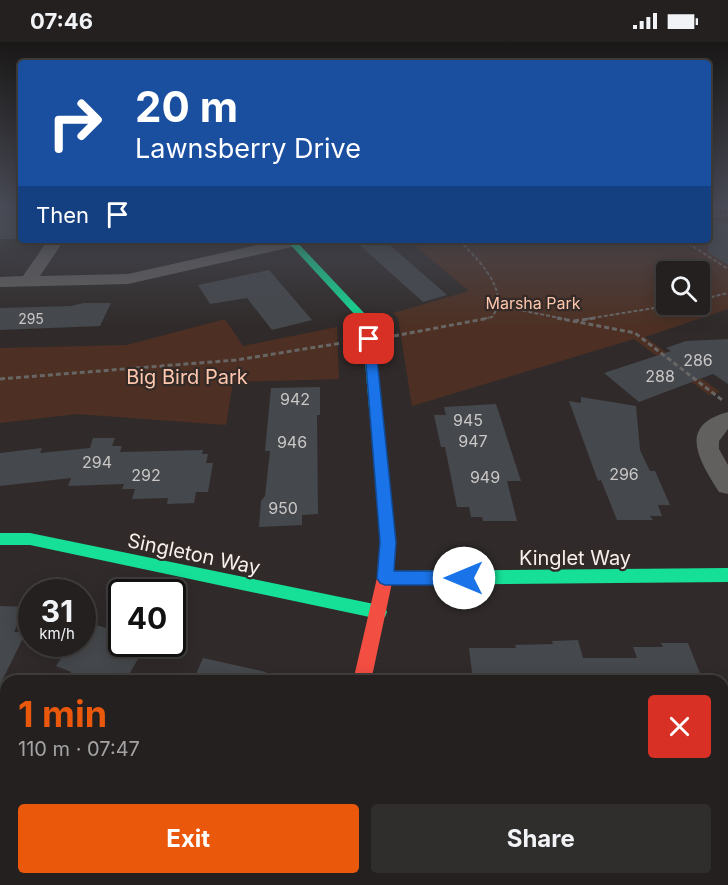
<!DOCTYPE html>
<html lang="en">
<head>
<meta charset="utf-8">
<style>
  body { margin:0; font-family:Inter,sans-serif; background:#302d2d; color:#f1f3f6; height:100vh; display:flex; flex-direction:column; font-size:22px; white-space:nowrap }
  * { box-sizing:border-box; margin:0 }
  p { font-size:20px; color:#a3a3a5 }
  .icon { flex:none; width:33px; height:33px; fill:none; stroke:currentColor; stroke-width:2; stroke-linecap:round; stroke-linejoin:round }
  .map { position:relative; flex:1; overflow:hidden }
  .drawer { position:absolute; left:0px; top:633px; width:729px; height:210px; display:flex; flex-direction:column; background:#242020; border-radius:18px 18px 0 0; box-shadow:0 3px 15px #0003,0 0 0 2px #413e3e }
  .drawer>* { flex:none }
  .top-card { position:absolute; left:18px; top:18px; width:693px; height:183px; border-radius:6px; box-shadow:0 3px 15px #0003,0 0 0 2px #413e3e; background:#1a4fa0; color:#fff; overflow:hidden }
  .controls { position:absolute; left:656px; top:219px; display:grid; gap:12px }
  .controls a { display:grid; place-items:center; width:54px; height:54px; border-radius:6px; background:#242020; box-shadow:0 3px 15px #0003,0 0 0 2px #413e3e; font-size:30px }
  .speed { position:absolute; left:18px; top:537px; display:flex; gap:12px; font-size:30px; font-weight:700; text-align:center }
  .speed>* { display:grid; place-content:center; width:78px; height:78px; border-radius:50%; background:#242020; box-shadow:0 3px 15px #0003,0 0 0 2px #413e3e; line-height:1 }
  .speed small { font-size:15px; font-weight:400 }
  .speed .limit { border:3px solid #111; border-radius:9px; background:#fff; color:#111 }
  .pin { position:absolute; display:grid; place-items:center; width:51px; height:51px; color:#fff; margin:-26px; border-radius:12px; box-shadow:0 3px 9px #0006 }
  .me { position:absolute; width:66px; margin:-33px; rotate:270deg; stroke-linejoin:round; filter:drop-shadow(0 0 4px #0008) }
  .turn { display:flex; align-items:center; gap:21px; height:126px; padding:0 18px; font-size:27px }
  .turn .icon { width:78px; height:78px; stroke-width:2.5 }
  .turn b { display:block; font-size:42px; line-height:51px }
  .then { display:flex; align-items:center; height:57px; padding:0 18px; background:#0003; gap:12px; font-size:22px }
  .round { display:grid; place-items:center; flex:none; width:63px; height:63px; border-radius:6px; background:#302d2d }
  .overview { display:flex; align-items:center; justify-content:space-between; height:102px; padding:0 18px }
  h1 { font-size:36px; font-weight:700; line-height:45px; color:#ea580c }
  .action { display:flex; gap:12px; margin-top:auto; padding:12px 18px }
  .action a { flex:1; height:69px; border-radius:6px; background:#ea580c; color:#fff; font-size:24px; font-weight:700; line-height:69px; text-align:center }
  .action a+a { background:#302d2d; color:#f1f3f6 }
  .status { display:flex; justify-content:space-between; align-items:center; height:42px; padding:0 30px; background:#242020; direction:ltr }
  .status svg { height:16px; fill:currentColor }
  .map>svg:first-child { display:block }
  .green { fill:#4d3023; fill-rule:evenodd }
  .building { fill:#45484c }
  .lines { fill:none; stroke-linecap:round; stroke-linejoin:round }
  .path-far1 { stroke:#686665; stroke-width:2; stroke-dasharray:4 2; stroke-linecap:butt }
  .path { stroke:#686665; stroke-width:3; stroke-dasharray:5 3; stroke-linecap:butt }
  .street { fill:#62605f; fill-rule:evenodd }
  .fast { fill:#16e098; fill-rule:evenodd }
  .jam { fill:#f24e42; fill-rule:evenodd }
  .route { fill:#1a73e8; stroke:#114b97; stroke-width:1.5 }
  .labels { text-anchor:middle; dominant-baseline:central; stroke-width:4.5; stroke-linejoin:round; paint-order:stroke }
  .far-number-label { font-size:14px; fill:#cac7c6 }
  .far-park-label { font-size:16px; fill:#fec6ad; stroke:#332a27 }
  .number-label { font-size:16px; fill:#cac7c6 }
  .park-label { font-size:20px; fill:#fec6ad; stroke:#332a27 }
  .street-label { font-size:20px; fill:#f6f1ee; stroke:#332a27 }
</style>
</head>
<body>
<div class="status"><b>07:46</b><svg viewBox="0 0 49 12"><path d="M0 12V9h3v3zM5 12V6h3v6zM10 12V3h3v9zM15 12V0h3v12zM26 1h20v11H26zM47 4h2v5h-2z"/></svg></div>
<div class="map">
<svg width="728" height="843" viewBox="0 0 728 843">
  <rect width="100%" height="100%" fill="#302b2a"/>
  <path class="green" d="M708 166H728V267L645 295 720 350 709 353 634 297 412 364 398 276 393 271 469 249 408 198H708ZM666 230H699V262H666Z
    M225 277 243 304 337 285 339 337 233 340 226 383 77 372 0 381V306L127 303Z"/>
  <path class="building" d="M0 166H21V197H0Z
    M708 177 728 181V223L708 211Z
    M354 198H384L447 253 423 260Z
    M269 228 312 278 272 288 247 256 210 262 198 243Z
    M84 261H111L100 284 0 288V266L71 264Z
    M728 297V342L713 332 639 360 604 331 671 309 666 306 686 299Z
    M320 345V373H317L318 472 302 473V483L259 485 261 459 265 454 270 409H265L271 346Z
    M581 355 636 364 640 408 650 429H655L670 463H658L662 474H650L653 478H617L601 438 598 439 569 359 581 361Z
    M496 362 521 439H507L517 479H483L482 475H471L469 465H457L445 405H441L434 373H446L444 365Z
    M93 396H115L112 404H122L120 410 203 408 202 412H208L206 421H213L208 450H196L194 461 167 462 168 456 132 457 135 447H122L124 442 68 444 71 436 0 444V411L42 406 40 411 90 406Z
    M0 564 26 565 14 590H26L0 643Z
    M92 582 117 589 109 602H147L125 639H65L71 630 56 624 71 602H82V596Z
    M578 598 583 616H637L633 605H663L661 601H688L703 639H473L469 606H516L515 603 553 602 552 599Z
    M203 616 266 630 265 639H193Z"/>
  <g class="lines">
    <path class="path-far1" d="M708 175 728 173
      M459 198C476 216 512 249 492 275L483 277
      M683 198 728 227
      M699 258 728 251
      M499 264 565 277
      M586 277 679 262"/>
    <path class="path" d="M557 276 635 291 722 358
      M574 279 595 276
      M394 294 489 276
      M0 337 236 318 342 301"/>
    <path class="street" d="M48 198H64L40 234 128 232 280 198H298L300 200 292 205 128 242 0 245V235L23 234Z
      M728 370V387L719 399V407L728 423V452L719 450C700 419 676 384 728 370Z
      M292 837H332L330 843H290Z"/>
    <path class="fast" d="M286 198H295L365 272 372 285 390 447 388 451H378L376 447 362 285 357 275Z
      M0 491H30L379 563 385 565 387 570 385 575 379 577 30 503H0Z
      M728 526V540L385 543 379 541 377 536 379 531 385 529Z"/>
    <path class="jam" d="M383 442 388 443 390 447 396 500 393 536 371 639H353L377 536 380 500 376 447 378 443Z"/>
  </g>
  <linearGradient id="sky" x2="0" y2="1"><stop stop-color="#1a1817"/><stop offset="0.58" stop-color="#484a55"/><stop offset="1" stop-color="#484a55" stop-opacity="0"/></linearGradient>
  <rect width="728" height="284" fill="url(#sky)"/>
  <path class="route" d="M369 294 375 297 396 500 394 529H464L469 531 472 536 469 541 464 543H385L380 541 377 536 380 500 364 297Z"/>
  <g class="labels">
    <g class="far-number-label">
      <text x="31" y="276">295</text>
    </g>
    <g class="far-park-label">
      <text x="533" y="261">Marsha Park</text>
    </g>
    <g class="number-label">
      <text x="698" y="318">286</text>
      <text x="660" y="334">288</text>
      <text x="295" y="357">942</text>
      <text x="468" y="378">945</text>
      <text x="473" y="399">947</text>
      <text x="292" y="400">946</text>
      <text x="97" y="420">294</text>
      <text x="624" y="432">296</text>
      <text x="146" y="433">292</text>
      <text x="485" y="435">949</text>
      <text x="283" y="466">950</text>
    </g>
    <g class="park-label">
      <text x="187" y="335">Big Bird Park</text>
    </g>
    <g class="street-label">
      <text transform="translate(194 512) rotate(12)">Singleton Way</text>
      <text x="575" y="516">Kinglet Way</text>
    </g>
  </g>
</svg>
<div class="controls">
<a><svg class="icon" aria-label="search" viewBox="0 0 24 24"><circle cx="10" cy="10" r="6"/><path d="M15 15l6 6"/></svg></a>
</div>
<div class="speed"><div>31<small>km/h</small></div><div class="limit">40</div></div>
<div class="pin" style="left:369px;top:297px;background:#d93025"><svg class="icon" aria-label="arrive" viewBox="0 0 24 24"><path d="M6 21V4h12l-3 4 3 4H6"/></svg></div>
<svg class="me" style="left:464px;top:536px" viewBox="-20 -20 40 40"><circle r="19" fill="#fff"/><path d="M0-13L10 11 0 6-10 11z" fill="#1a73e8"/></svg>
<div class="top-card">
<div class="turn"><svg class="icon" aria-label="right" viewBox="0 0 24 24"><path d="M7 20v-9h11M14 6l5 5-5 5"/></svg><div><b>20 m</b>Lawnsberry Drive</div></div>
<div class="then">Then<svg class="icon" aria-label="arrive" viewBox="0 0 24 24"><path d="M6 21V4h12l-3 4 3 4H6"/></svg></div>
</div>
<section class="drawer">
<div class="overview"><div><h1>1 min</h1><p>110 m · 07:47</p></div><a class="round" style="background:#d93025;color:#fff"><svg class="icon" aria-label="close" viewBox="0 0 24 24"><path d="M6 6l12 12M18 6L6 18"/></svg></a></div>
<div class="action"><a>Exit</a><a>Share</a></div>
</section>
</div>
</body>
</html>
